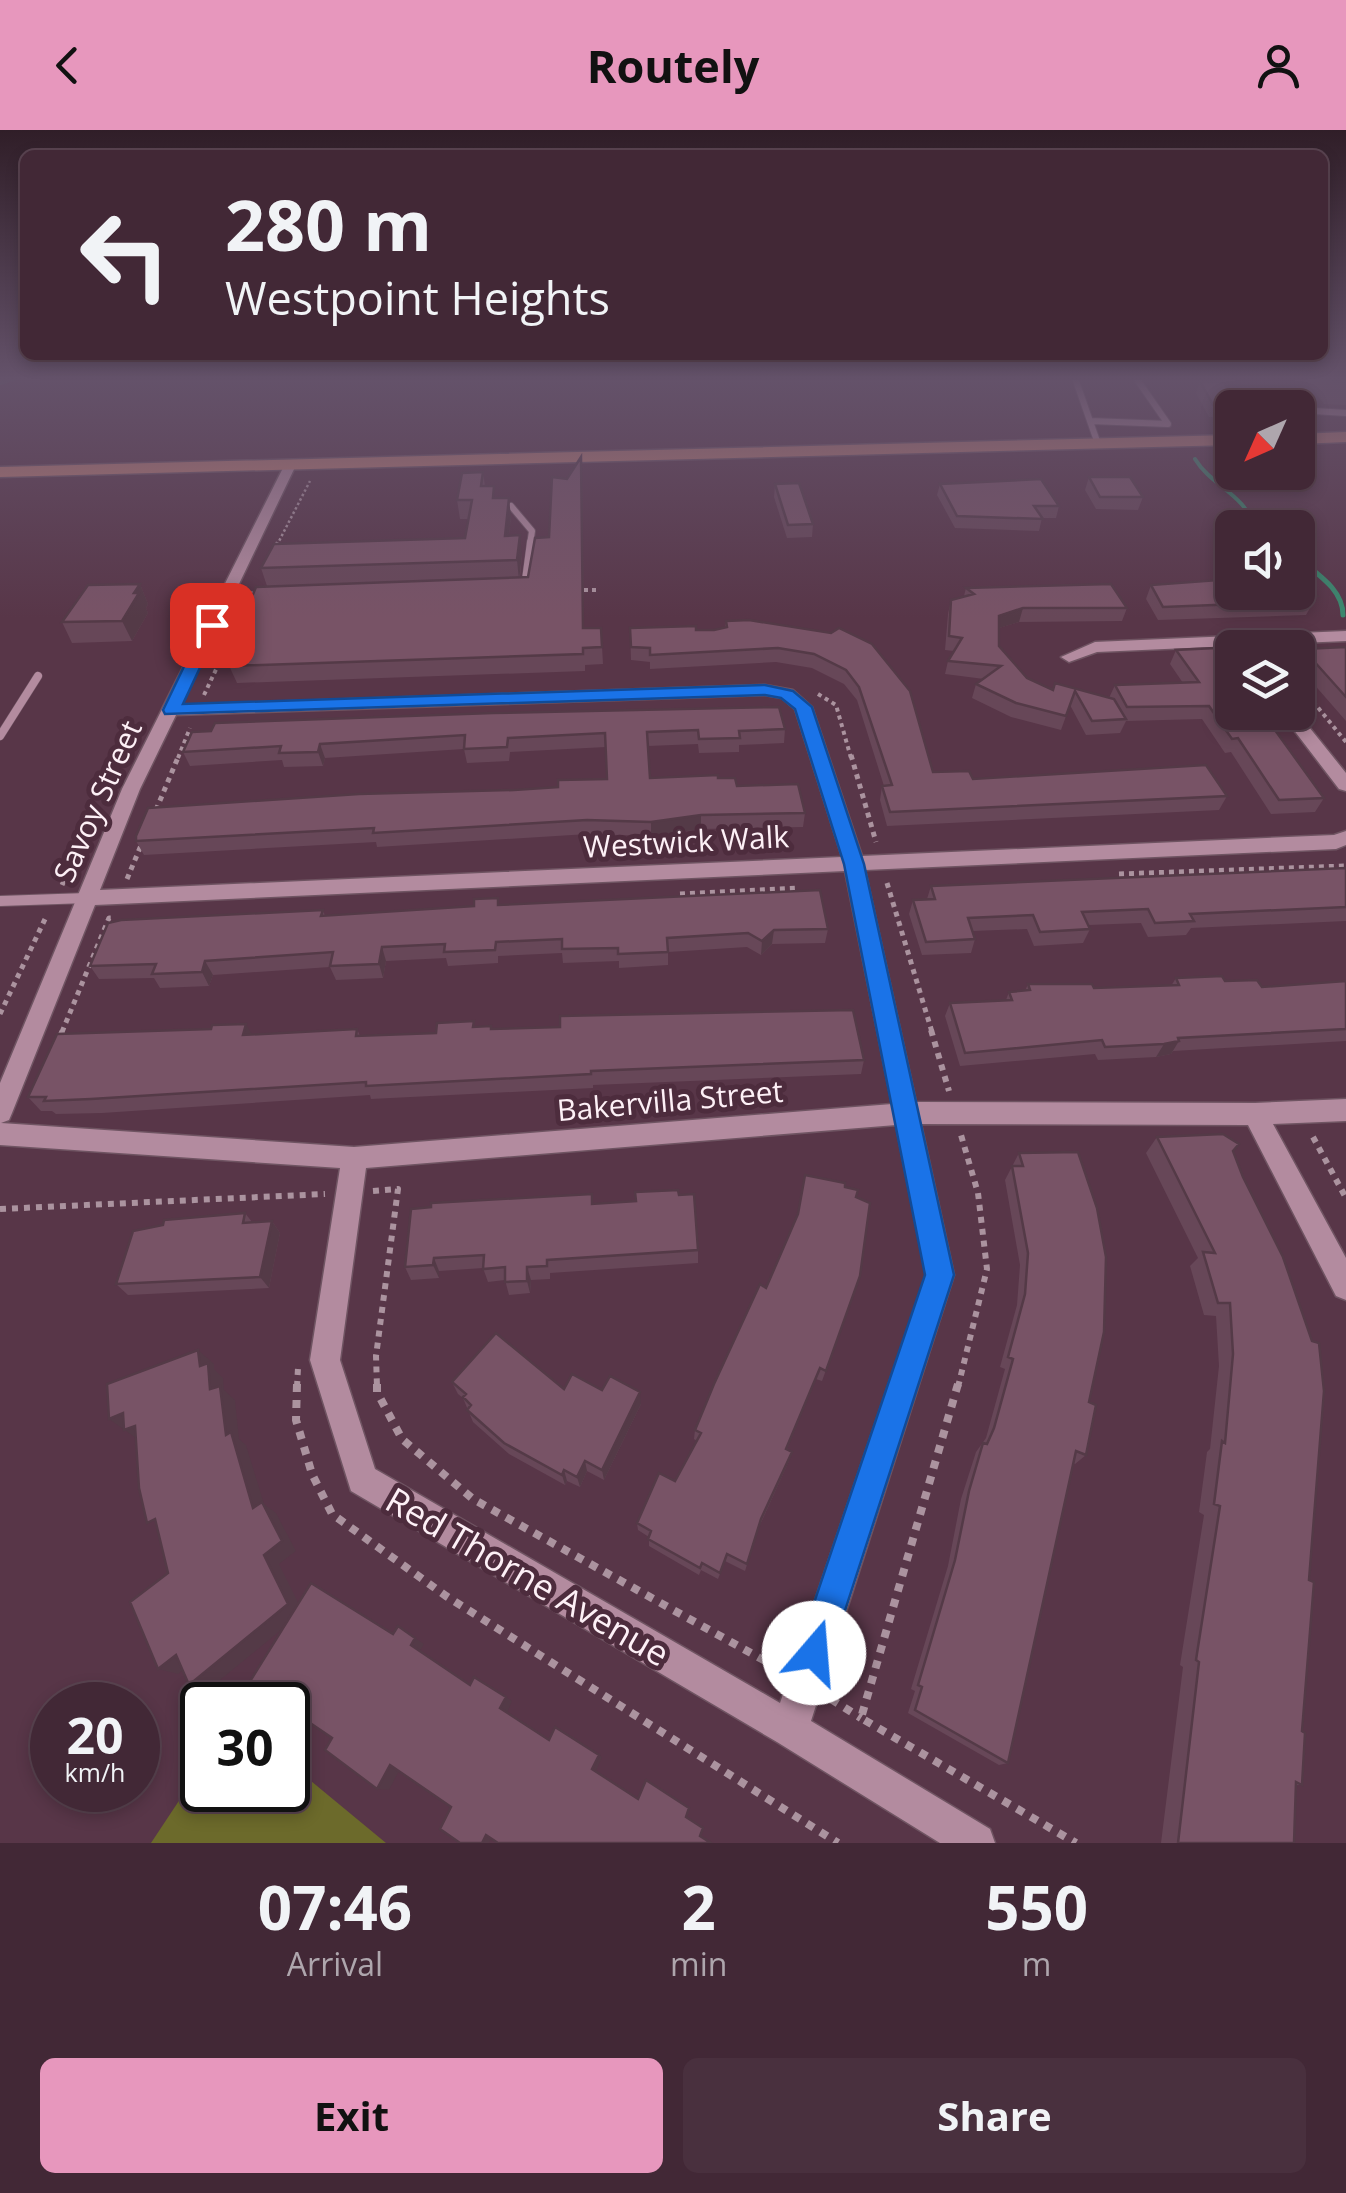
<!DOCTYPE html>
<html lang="en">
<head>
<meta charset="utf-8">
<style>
  body { margin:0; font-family:"Open Sans",sans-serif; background:#49303e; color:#f1f3f6; height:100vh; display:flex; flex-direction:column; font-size:38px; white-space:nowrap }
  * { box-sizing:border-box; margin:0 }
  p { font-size:32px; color:#aea6ad }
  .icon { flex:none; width:55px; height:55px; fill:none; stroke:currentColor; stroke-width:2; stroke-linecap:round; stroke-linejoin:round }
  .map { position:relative; height:1713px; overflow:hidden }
  .side { display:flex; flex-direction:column; background:#422836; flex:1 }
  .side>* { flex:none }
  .guide { position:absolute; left:20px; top:20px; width:1308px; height:210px; border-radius:15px; box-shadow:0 5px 15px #0003,0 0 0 2px #5a4451; background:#422836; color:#f1f3f6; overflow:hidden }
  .needle { width:65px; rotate:225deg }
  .tools { position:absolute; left:1215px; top:260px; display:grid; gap:20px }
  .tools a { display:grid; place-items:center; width:100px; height:100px; border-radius:15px; background:#422836; box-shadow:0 5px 15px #0003,0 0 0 2px #5a4451; font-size:50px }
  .speed { position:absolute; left:30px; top:1552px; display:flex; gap:20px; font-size:50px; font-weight:700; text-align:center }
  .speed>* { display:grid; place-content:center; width:130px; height:130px; border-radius:50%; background:#422836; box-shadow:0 5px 15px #0003,0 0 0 2px #5a4451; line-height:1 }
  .speed small { font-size:25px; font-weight:400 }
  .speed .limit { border:5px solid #111; border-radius:15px; background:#fff; color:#111 }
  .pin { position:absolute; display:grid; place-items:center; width:85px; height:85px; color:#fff; margin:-42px; border-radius:20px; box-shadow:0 5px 15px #0006 }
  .me { position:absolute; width:110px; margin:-55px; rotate:18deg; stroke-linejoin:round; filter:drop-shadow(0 0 8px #0008) }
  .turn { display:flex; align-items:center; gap:35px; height:210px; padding:0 40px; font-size:45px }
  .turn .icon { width:130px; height:130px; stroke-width:2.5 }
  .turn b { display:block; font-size:70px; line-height:85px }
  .eta { display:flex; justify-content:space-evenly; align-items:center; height:170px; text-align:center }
  .eta b { font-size:60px; font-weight:700; line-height:70px }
  .primary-button { display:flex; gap:20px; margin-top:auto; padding:20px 40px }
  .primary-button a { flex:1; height:115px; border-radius:15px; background:#e797bd; color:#111; font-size:40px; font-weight:700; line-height:115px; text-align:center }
  .primary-button a+a { background:#49303e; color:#f1f3f6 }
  header { display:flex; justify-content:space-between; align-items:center; height:130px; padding:0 40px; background:#e797bd; color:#111; font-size:45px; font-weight:700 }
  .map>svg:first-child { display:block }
  .green { fill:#6c6a2b }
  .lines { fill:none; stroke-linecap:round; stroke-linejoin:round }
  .stream-far1 { stroke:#3a886d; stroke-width:4 }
  .stream { stroke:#3a886d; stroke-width:5 }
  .service-far2-casing { stroke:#6f5462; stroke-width:8 }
  .service-far1-casing { stroke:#6f5462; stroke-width:9 }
  .service-casing { stroke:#6f5462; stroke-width:12 }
  .minor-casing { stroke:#6f5462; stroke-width:3 }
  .secondary-casing { stroke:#6f5462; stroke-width:3 }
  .path-far4 { stroke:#ab939f; stroke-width:2.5; stroke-dasharray:2.5 2.5; stroke-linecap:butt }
  .path-far3 { stroke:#ab939f; stroke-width:4; stroke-dasharray:4 4; stroke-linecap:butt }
  .path-far2 { stroke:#ab939f; stroke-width:5; stroke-dasharray:5 5; stroke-linecap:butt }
  .path-far1 { stroke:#ab939f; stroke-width:6; stroke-dasharray:6 6; stroke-linecap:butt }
  .path { stroke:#ab939f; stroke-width:8; stroke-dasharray:8 8; stroke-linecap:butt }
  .service-far2 { stroke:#b38b9f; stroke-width:6 }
  .service-far1 { stroke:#b38b9f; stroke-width:8 }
  .service { stroke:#b38b9f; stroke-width:10 }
  .minor { fill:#b38b9f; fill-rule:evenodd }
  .secondary { fill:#c28175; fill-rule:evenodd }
  .wall { fill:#674758 }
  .shaded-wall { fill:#543a47 }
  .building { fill:#785366; stroke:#543a47; stroke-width:2.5 }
  .route { fill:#1a73e8; stroke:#114b97; stroke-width:2.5 }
  .labels { text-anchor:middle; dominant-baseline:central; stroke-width:10; stroke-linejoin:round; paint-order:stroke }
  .street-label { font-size:30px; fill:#fdf0f6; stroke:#4d2c3d }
  .near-street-label { font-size:35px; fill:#fdf0f6; stroke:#4d2c3d }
</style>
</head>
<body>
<header><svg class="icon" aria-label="back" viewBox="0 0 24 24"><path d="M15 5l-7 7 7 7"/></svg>Routely<svg class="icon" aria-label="person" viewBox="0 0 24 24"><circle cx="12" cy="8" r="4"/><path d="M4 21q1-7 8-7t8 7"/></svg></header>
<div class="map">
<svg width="1346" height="1713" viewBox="0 0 1346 1713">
  <rect width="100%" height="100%" fill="#583648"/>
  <path class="green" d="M288 1632 386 1713H151L202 1636V1660H288Z"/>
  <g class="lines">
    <path class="stream-far1" d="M0 253 15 248
      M1195 329C1212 357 1246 364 1254 398"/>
    <path class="stream" d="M1298 428C1317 444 1343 459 1343 485"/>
    <defs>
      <path id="service-far2" d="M1075 248 1098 314
        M1298 280 1346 283
        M1091 291 1168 294 1136 248
        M511 376 532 401 530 415"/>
      <path id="service-far1" d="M525 457 531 412
        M226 467 267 465
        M0 606 38 546"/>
      <path id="service" d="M0 771 87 768"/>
      <path id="minor" d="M286 332 296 335 181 575 765 555 793 560 812 577 862 726 1334 705 1346 701V715L1336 719 865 740 916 972 1255 973 1346 969V991L1273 994 1346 1128V1170L1336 1166 1248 995 921 994 954 1145 811 1591 990 1699 995 1713H940L777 1612 351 1361 310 1230 340 1038 0 1015V953L122 659ZM765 565 782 568 795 579 842 727 100 760 140 659 176 585ZM845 741 892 974 354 1017 1 993 9 990 12 983 95 775ZM896 995 926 1145 780 1573 375 1339 340 1230 366 1038Z
        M1346 501V511L1097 522 1069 532 1061 527 1095 512Z
        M1280 582H1297L1346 643V661L1339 659Z"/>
      <path id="secondary" d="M1346 302V312L1298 314V304Z
        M1232 305V315L0 347V337Z"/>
    </defs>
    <use href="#service-far2" class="service-far2-casing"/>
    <use href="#service-far1" class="service-far1-casing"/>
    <use href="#service" class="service-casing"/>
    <use href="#minor" class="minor-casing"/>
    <use href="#secondary" class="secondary-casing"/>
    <path class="path-far4" d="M277 415 310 351"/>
    <path class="path-far3" d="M276 416 278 412
      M576 460H596
      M1298 553 1346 612
      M818 564 836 575 851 628
      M204 565 244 480
      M178 628 190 598"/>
    <path class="path-far2" d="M851 625 876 712
      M156 680 179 625
      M1119 744 1346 736
      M127 749 142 713
      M887 753 932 902
      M62 755 92 693
      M680 764 798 758
      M0 884 46 787
      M62 902 109 788H114"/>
    <path class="path-far1" d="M931 900 949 961
      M60 907 63 900
      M1313 1007 1346 1068
      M373 1061 398 1059 376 1226 377 1257
      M0 1079 325 1064
      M297 1257 298 1238
      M958 1257 987 1139 978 1063 961 1005"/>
    <path class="path" d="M297 1254 296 1290 312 1344 332 1384 446 1466 838 1713
      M377 1254V1262L402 1309 473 1369 778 1538
      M958 1254 861 1588 1076 1713
      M831 1569 861 1588"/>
    <use href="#service-far2" class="service-far2"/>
    <use href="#service-far1" class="service-far1"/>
    <use href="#service" class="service"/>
    <use href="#minor" class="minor"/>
    <use href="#secondary" class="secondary"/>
  </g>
  <path class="wall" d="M1304 248H1346V275L1324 274Z
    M1200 251 1238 276 1232 278V288L1209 287 1196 263Z
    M483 342 485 356 511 387 509 405 522 425 520 447H528L549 407 567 349 582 343 584 498H601L603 534 585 535V541L237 553 226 529 267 456 261 438 465 408 469 389H460L457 370Z
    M1089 347 1143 367 1138 380 1096 379 1085 360Z
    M775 354 813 394 812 407 787 408 774 367Z
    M940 354 1059 376 1056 388H1042L1039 401 955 398 937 365Z
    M140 454 148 474 146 478 148 483 132 511 72 513 62 492Z
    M1151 455 1317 466 1306 485 1158 490 1146 469Z
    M966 458 1127 478 1122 491 1019 492 999 498V516L1027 548 1053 560 1055 553 1109 568 1115 555 1183 553 1170 534 1176 520 1324 668 1315 682 1271 684 1231 622 1225 623 1202 589 1126 591 1120 603 1086 605 1070 575 1061 600 1011 587 972 568 976 554 984 549 945 544 948 531 954 521 945 520 948 484 951 470 964 466Z
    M726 491 831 503 933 642 973 649 1227 666 1219 680 887 696 880 670 882 656H884L857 570 844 554 812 538 776 532 650 539V532L631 530 630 498 714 500 725 497Z
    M1346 517V591L1298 536V529L1303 519Z
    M785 599 784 613 739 615V622L699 623 698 614 648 616 650 648H718L805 683 803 697 701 699 651 706 588 704 377 717 376 712 144 725 136 711 514 660 558 657 607 649 606 617 510 622 509 631 467 633 464 619 325 628 323 636 284 637 282 630 190 636 183 622 192 602Z
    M1346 738V791L1191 798 1186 805 1148 807 1141 793 1088 795 1090 799 1083 813 1034 816 1027 799 972 801 975 809 971 823 922 825 909 784 913 770 927 769 931 756Z
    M500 775 828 799 825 813 772 814 761 825 747 817 668 822V835L619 838V831L563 833 562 823 498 826V833L448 836 446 828 386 831 383 848 336 850 330 837 213 845 209 856 160 858 154 848 99 849 90 836 323 780 325 786Z
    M1176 848 1225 851 1262 857 1346 851V911L1173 921 1171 924 1156 927 1098 930 1095 924 960 936 945 886 950 873 1006 870 1009 862 1025 861 1028 854 1094 858 1171 856Z
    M491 896 492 899 864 930 861 944 593 955V958L371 969 370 965 102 983 56 984 52 981H41L28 967 252 905 357 899 360 906 436 903Z
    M1157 1007 1233 1021 1309 1450 1302 1601V1655H1296L1294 1713H1161L1183 1537 1180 1535 1204 1385 1199 1382 1207 1322 1210 1319 1219 1236 1216 1186 1204 1185 1190 1136 1198 1128 1146 1023Z
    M1019 1023 1089 1272 1086 1325 1075 1334 1073 1333 1008 1633 999 1635 908 1583 915 1561 911 1559 948 1436 961 1369 976 1322 986 1308 1005 1239 1000 1237 1017 1175 1020 1135 1005 1050Z
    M845 1057 856 1067V1158L822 1251 816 1249 787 1319 789 1331 759 1397 745 1441 725 1431 718 1449 701 1440 699 1445 649 1416V1407L638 1400 637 1393 675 1351 697 1311 694 1309 695 1300 766 1158Z
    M679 1065 698 1120V1133L550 1143V1149L531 1150 530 1163 509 1165 505 1150 488 1152 483 1138 439 1141V1148L411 1150 405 1137 593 1074 636 1071Z
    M245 1083 252 1092 272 1091 280 1103 269 1158 128 1165 116 1154Z
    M452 1252 602 1260 641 1274 604 1350 587 1341 580 1357 567 1351 565 1355 509 1324 473 1292 463 1268 458 1264Z"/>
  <path class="shaded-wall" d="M581 327 582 343 584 515 583 498Z
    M509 368 511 387 507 425 505 406Z
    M520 405 522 425 519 450 517 430Z
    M140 454 148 474 146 478 148 483 132 511 122 491 134 463Z
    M1023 478 1019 492 996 499 999 486Z
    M320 614 325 628 323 636 318 622Z
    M701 685V699L651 706V692Z
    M774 800 772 814 761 825 762 811Z
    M382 817 386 831 383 848 379 834Z
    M205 831 213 845 209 856 202 842Z
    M246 894 254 908 243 905Z
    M1179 911 1171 924 1156 927 1164 914Z
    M272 1091 280 1103 269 1158 260 1147Z
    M434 1128 439 1141V1148L433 1135Z
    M527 1137 531 1150 530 1163 527 1151Z
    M198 1220 214 1234V1239L223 1248 224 1260 235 1270 239 1309 246 1315 264 1374 276 1383 296 1421 279 1434 303 1482 208 1560 189 1555 264 1425 253 1378 226 1305 210 1259 200 1236Z
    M640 1262 641 1274 604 1350 602 1340Z
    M123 1283 137 1298 143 1313 109 1289Z
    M585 1331 587 1341 580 1357 577 1347Z
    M564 1340 567 1351 565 1355 562 1345Z
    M415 1508 424 1514 420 1521 411 1515Z
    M176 1525 195 1531 178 1544 158 1539Z
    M506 1567 512 1571 507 1583 500 1578Z
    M599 1625 602 1627 596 1641 592 1639Z
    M390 1635 401 1637 389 1660 377 1659Z
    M493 1704 489 1713H482L486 1705Z"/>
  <path class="building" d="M1332 248H1346V252L1334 251Z
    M1200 251 1224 252 1238 276 1213 275Z
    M581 327 583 498H601L602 517 583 518V524L230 536 233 529H226L256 457 528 447 535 408 549 407 552 347 567 349Z
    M483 342 481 356H494L493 368H509L505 406 520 405 517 430 261 438 274 414 465 408 472 370H457L462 343Z
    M1089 347H1130L1143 367H1100Z
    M1041 349 1059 376H1034L1043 389 957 386 940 354Z
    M799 353 813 394 788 395 775 354Z
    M1232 449V462H1298V450L1317 466H1312L1314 471 1163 477 1151 455Z
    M140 454 134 463H139L122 491 62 492 88 455Z
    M1111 454 1127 478H1023L999 486V516L1027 548 1053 560 1055 553 1114 569 1126 589 1092 591 1075 561 1066 586 1016 573 976 554 1001 536 948 531 962 508 949 506 951 470 974 464 966 458Z
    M749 490 831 503 839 498 872 514 910 561 933 642 969 641 973 649 1206 635 1227 666 890 682 882 656 892 655 859 557 846 540 814 524 778 518 650 525V518L631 517 630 498 696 496V500H714L727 497 726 491Z
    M1346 517V567L1303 519Z
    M1216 518 1232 541V582H1262L1324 668 1279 670 1238 608 1232 609 1209 576 1127 577 1115 555 1199 552 1176 520Z
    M779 577 785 599 739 601 740 608 699 609 698 600 647 602 650 648 718 645V648H735L737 656 798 654 805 683 701 685 651 692 587 690 373 703 374 698 136 711V706L148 678 359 664 514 660 558 657V650L607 649 605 603 508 608 507 617 464 619 465 605 320 614 318 622 279 623 281 616 183 622 192 602 211 601 215 593 493 583Z
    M1346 738V777L1190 784 1194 791 1155 793 1148 779 1082 782 1090 799 1040 802 1033 785 968 788 975 809 926 812 913 770 935 769 931 756Z
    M820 760 828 799 774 800 762 811 748 803 667 808 668 822 618 824V818L562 819V809L496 812 495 820 444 822 445 814 382 817 379 834 330 836 333 822 205 831 202 842 152 844 156 834 90 836 108 793 121 790 323 780 321 786 474 776V769L498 768V775Z
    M1222 846 1225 851 1257 850 1262 857 1346 851V899L1178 908 1179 911 1164 914 1105 917 1102 910 965 923 950 873 1012 870 1009 862 1030 860 1028 854H1092L1094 858 1179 855 1176 848Z
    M853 880 864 930 591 941V944L366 956V952L91 969 44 971 46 967H28L57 904 211 899 212 895 246 894 243 905 357 899 356 906 436 903 437 893 474 891 473 897 491 896V899L560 897V886Z
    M1223 1004 1239 1014 1233 1021 1243 1047 1283 1127 1312 1211 1319 1213 1324 1261 1309 1450 1314 1452 1302 1601 1305 1603 1302 1655 1296 1652 1294 1713H1178L1199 1532 1196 1530 1220 1376 1214 1374 1222 1311 1225 1313 1233 1224 1230 1173H1218L1203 1122 1215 1123 1157 1007Z
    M1078 1022 1097 1078 1106 1127 1104 1202 1089 1272 1096 1275 1086 1325 1076 1321 1008 1633 915 1580 922 1557 918 1555 955 1430 969 1361 983 1313 987 1314 994 1298 1013 1229 1008 1227 1025 1164 1028 1123 1012 1036H1023L1019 1023Z
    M805 1045 845 1053V1057L858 1060 856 1067 870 1073 860 1146 826 1241 820 1238 786 1319 792 1322 761 1389 747 1434 727 1424 720 1443 702 1433 700 1438 648 1409 651 1401 637 1393 659 1343 675 1351 701 1303 695 1300 714 1254 760 1154 766 1158 798 1084Z
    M678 1060 679 1065 694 1064 698 1120 547 1130V1136L527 1137V1151L505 1152V1137L483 1139 484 1125 434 1128 433 1135 405 1137 411 1079 431 1077V1073L592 1064V1074L636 1071 635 1062Z
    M245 1083 243 1093 272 1091 260 1147 116 1154 133 1101 163 1095 164 1090Z
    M496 1203 564 1259 572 1244 602 1260 610 1246 640 1262 602 1340 585 1331 577 1347 564 1340 562 1345 504 1313 467 1280 471 1275 463 1267 466 1264 452 1252Z
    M198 1220 200 1236 208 1233 210 1259 220 1256 226 1305 231 1302 253 1378 262 1372 282 1411 264 1425 288 1474 189 1555 176 1525 158 1539 130 1472 168 1443 155 1389 147 1393 139 1358 135 1296 124 1300 123 1283 109 1289 107 1254Z
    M311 1453 393 1504 398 1496 415 1508 411 1515 470 1555 474 1547 506 1567 500 1578 549 1610 555 1597 599 1625 592 1639 638 1669 646 1650 689 1678 686 1687 703 1698 700 1706 711 1713H498L486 1705 482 1713H460L440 1699 451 1677 390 1635 377 1659 325 1620 332 1608 288 1578V1575H283L249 1553Z"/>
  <linearGradient id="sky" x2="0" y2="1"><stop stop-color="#301e28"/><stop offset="0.51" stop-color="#64526a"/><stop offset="1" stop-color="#64526a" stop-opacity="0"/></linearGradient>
  <rect width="1346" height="488" fill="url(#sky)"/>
  <path class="route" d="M212 491 220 495 183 574 765 555 793 561 812 577 864 734 954 1145 827 1536 814 1541 802 1536 797 1523 925 1145 844 734 795 579 781 568 765 565 165 584 163 580 204 495Z"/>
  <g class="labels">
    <g class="street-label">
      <text transform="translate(97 671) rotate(-66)">Savoy Street</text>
      <text transform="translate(686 711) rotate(-3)">Westwick Walk</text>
      <text transform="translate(670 970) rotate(-5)">Bakervilla Street</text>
    </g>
    <g class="near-street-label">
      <text transform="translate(528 1446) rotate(30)">Red Thorne Avenue</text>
    </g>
  </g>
</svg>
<div class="tools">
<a><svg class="needle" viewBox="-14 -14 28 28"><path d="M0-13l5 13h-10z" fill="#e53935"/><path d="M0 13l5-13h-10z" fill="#aea6ad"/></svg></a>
<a><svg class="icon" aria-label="sound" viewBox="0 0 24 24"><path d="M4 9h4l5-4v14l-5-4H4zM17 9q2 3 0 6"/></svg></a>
<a><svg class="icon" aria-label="layers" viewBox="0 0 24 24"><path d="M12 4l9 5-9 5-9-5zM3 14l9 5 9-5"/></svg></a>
</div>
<div class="speed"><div>20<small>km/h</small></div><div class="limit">30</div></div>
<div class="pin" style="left:212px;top:495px;background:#d93025"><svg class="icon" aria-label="arrive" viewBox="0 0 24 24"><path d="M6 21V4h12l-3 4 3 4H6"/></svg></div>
<svg class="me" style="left:814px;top:1523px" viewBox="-20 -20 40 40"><circle r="19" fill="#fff"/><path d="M0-13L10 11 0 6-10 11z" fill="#1a73e8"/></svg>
<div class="guide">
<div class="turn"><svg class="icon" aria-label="left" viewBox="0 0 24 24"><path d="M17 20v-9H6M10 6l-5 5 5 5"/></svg><div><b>280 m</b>Westpoint Heights</div></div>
</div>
</div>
<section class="side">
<div class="eta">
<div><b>07:46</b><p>Arrival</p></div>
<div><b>2</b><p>min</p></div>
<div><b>550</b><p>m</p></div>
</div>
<div class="primary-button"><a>Exit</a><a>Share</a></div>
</section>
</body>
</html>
